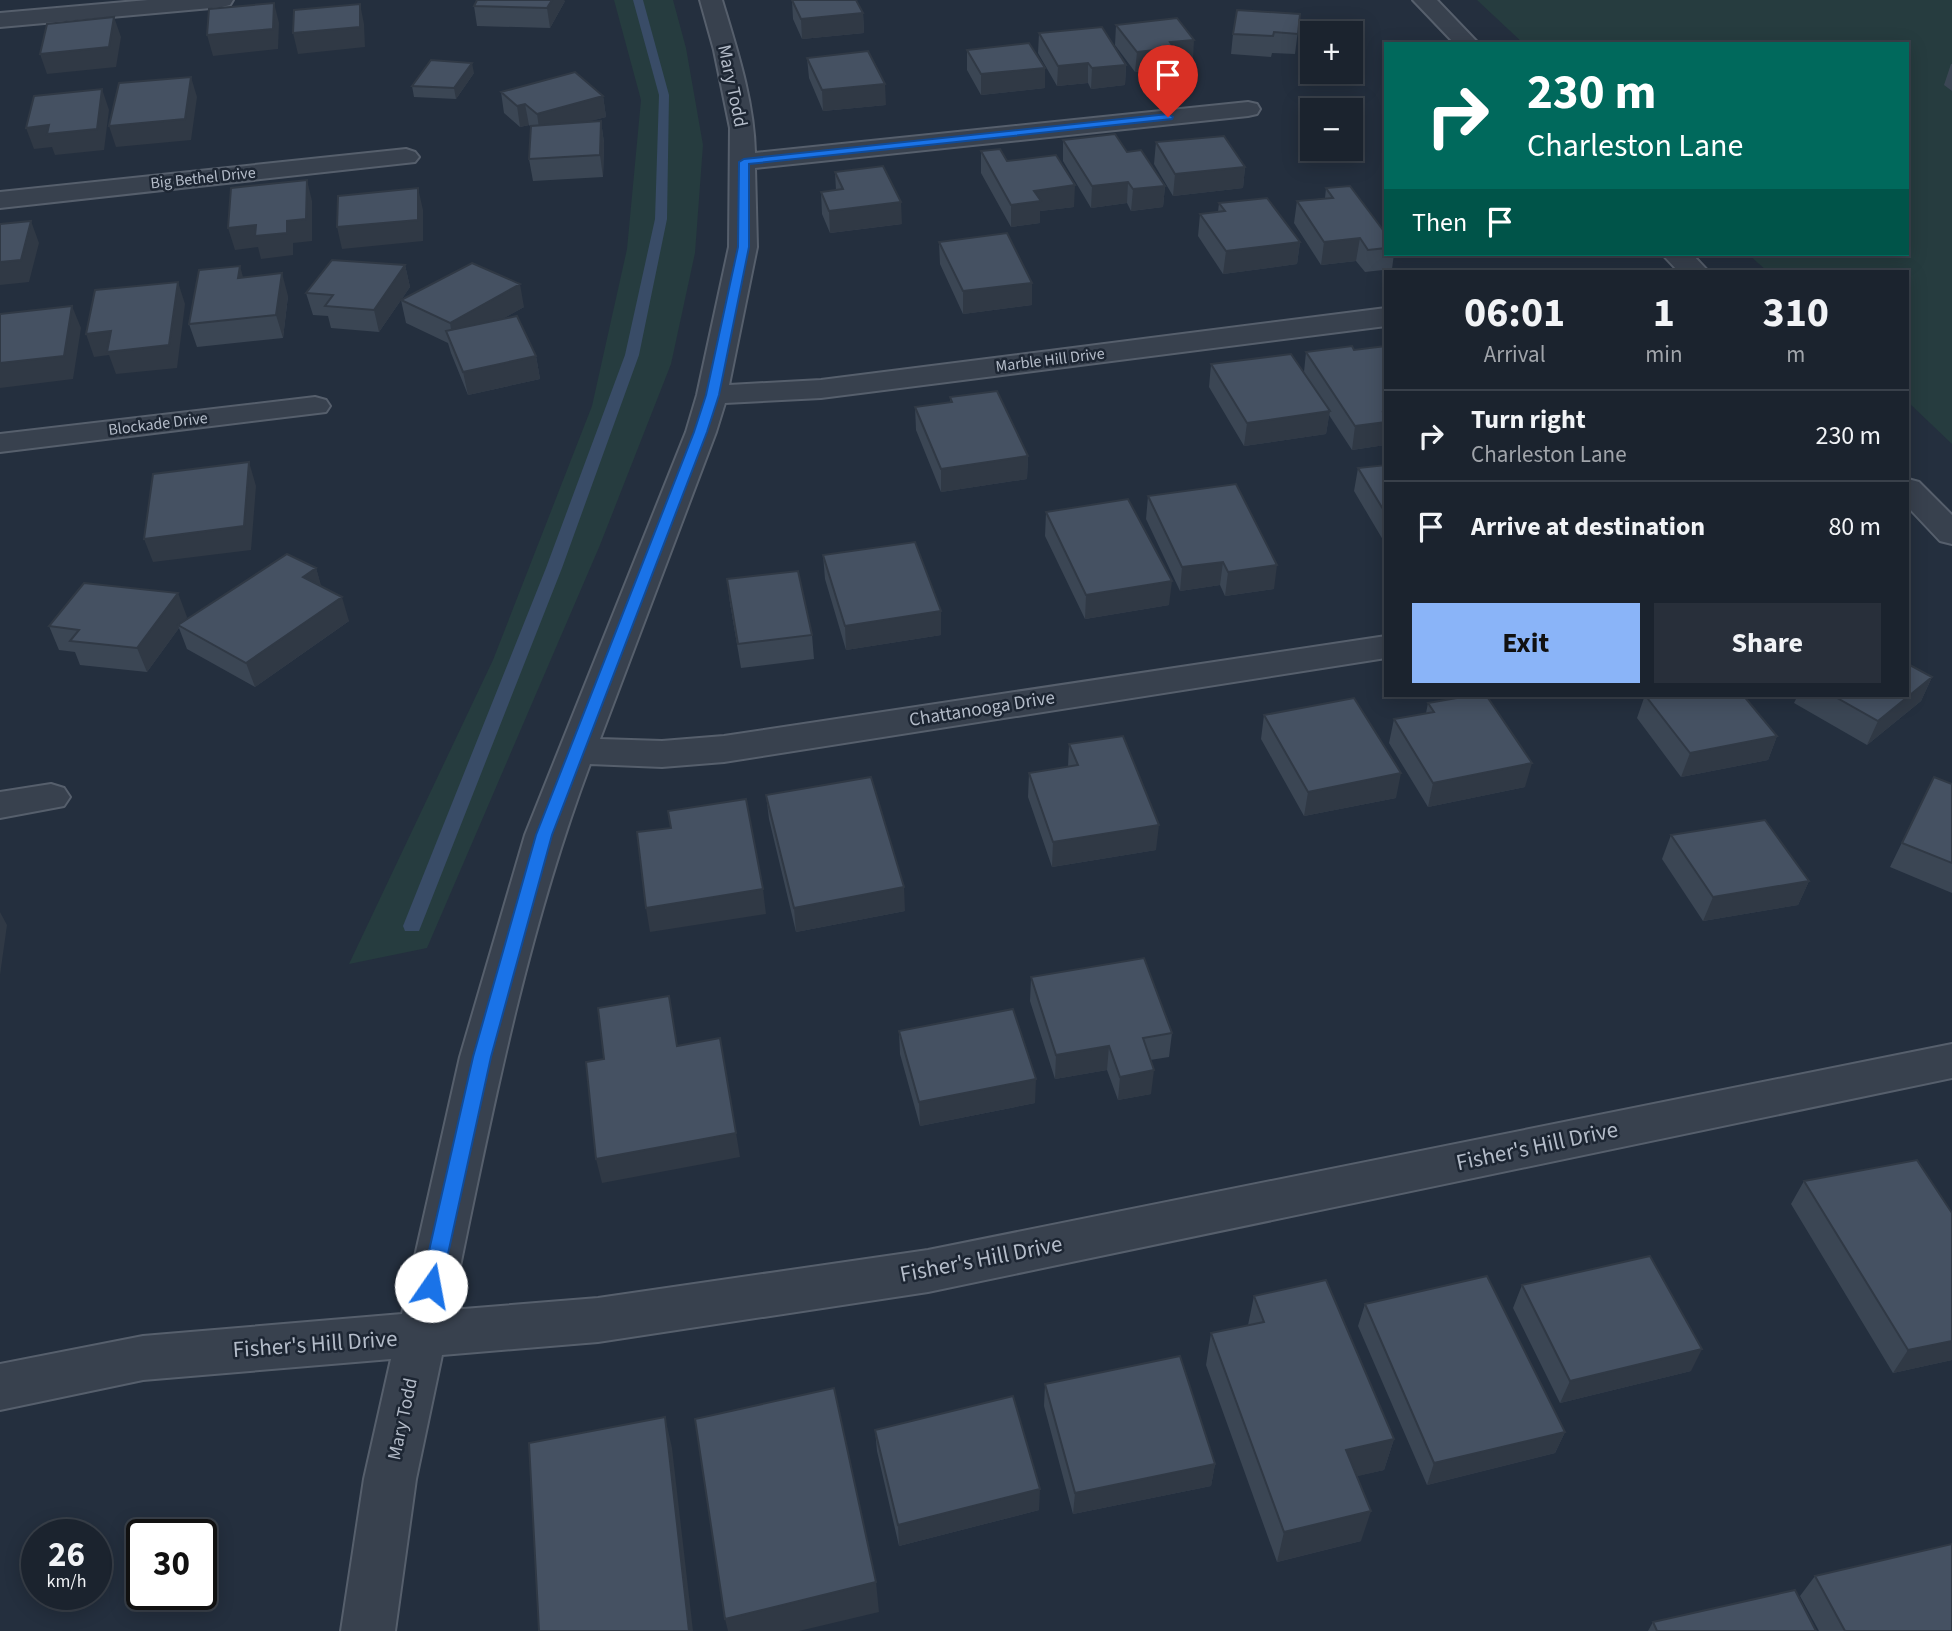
<!DOCTYPE html>
<html lang="en">
<head>
<meta charset="utf-8">
<style>
  body { margin:0; font-family:"Source Sans 3",sans-serif; background:#282f3a; color:#f1f3f6; height:100vh; display:flex; flex-direction:column; font-size:26px; white-space:nowrap }
  * { box-sizing:border-box; margin:0 }
  p { font-size:23px; color:#a0a4aa }
  .icon { flex:none; width:38px; height:38px; fill:none; stroke:currentColor; stroke-width:2; stroke-linecap:round; stroke-linejoin:round }
  .map { position:relative; flex:1; overflow:hidden }
  .details { position:absolute; left:1384px; top:270px; width:525px; height:427px; display:flex; flex-direction:column; background:#1b232e; border-radius:0px; box-shadow:0 4px 18px #0003,0 0 0 2px #39404a }
  .details>* { flex:none }
  .banner { position:absolute; left:1384px; top:42px; width:525px; height:214px; border-radius:0px; box-shadow:0 4px 18px #0003,0 0 0 2px #39404a; background:#00695c; color:#fff; overflow:hidden }
  .buttons { position:absolute; left:1300px; top:21px; display:grid; gap:14px }
  .buttons a { display:grid; place-items:center; width:63px; height:63px; border-radius:0px; background:#1b232e; box-shadow:0 4px 18px #0003,0 0 0 2px #39404a; font-size:35px }
  .speed { position:absolute; left:21px; top:1519px; display:flex; gap:14px; font-size:35px; font-weight:700; text-align:center }
  .speed>* { display:grid; place-content:center; width:91px; height:91px; border-radius:50%; background:#1b232e; box-shadow:0 4px 18px #0003,0 0 0 2px #39404a; line-height:1 }
  .speed small { font-size:18px; font-weight:400 }
  .speed .limit { border:4px solid #111; border-radius:10px; background:#fff; color:#111 }
  .pin { position:absolute; display:grid; place-items:center; width:60px; height:60px; color:#fff; margin:-72px -30px; border-radius:50% 50% 50% 0; rotate:-45deg; box-shadow:0 0 7px #0007 }
  .pin .icon { rotate:45deg }
  .me { position:absolute; width:77px; margin:-38px; rotate:12deg; stroke-linejoin:round; filter:drop-shadow(0 0 5px #0008) }
  .turn { display:flex; align-items:center; gap:24px; height:147px; padding:0 28px; font-size:32px }
  .turn .icon { width:91px; height:91px; stroke-width:2.5 }
  .turn b { display:block; font-size:49px; line-height:60px }
  .then { display:flex; align-items:center; height:66px; padding:0 28px; background:#0003; gap:14px; font-size:26px }
  .eta { display:flex; justify-content:space-evenly; align-items:center; height:119px; text-align:center }
  .eta b { font-size:42px; font-weight:700; line-height:49px }
  .button { display:flex; gap:14px; margin-top:auto; padding:14px 28px }
  .button a { flex:1; height:80px; border-radius:0px; background:#8ab4f8; color:#111; font-size:28px; font-weight:700; line-height:80px; text-align:center }
  .button a+a { background:#282f3a; color:#f1f3f6 }
  ul { padding:0; list-style:none }
  li { display:flex; align-items:center; gap:21px; height:91px; padding:0 28px; border-top:2px solid #39404a }
  li div { flex:1 }
  li b { display:block; font-size:26px }
  li em { font-style:normal }
  .map>svg:first-child { display:block }
  .green { fill:#263c3f }
  .lines { fill:none; stroke-linecap:round; stroke-linejoin:round }
  .stream { fill:#394c67; fill-rule:evenodd }
  .street-casing { stroke:#565f6c; stroke-width:4 }
  .street { fill:#38414e; fill-rule:evenodd }
  .wall { fill:#3b4654 }
  .shaded-wall { fill:#303945 }
  .building { fill:#455162; stroke:#303945; stroke-width:2 }
  .route { fill:#1a73e8; stroke:#114b97; stroke-width:2 }
  .labels { text-anchor:middle; dominant-baseline:central; stroke-width:5; stroke-linejoin:round; paint-order:stroke }
  .far-street-label { font-size:16px; fill:#b4bcc9; stroke:#1d2633 }
  .street-label { font-size:19px; fill:#b4bcc9; stroke:#1d2633 }
  .near-street-label { font-size:23px; fill:#b4bcc9; stroke:#1d2633 }
</style>
</head>
<body>
<div class="map">
<svg width="1952" height="1631" viewBox="0 0 1952 1631">
  <rect width="100%" height="100%" fill="#242f3e"/>
  <path class="green" d="M614 0H673L686 48 703 145 695 253 671 364 600 545 427 948 349 964 493 660 592 406 627 249 641 100Z
    M1477 0H1952V84L1945 85 1952 91V444L1908 402V271H1767L1748 254H1908V44H1524Z"/>
  <g class="lines">
    <path class="stream" d="M633 0H643L669 95 667 219 639 355 562 568 421 926 419 931H405L403 926 546 568 625 355 655 219 659 95Z"/>
    <defs>
      <path id="street" d="M148 0H233L230 5 222 7 0 27V13Z
        M700 0H722C737 50 754 101 755 153L1248 102 1257 104 1260 109 1257 114 1248 116 755 168 757 247 729 385 821 380 1386 308V326L821 398 725 403 716 432 600 739 662 741 724 736 1386 636V658L724 762 662 767 590 764C524 940 489 1127 451 1310L598 1298 928 1250 1952 1044V1078L928 1292 598 1342 442 1355 416 1479 395 1631H341L364 1479 391 1359 143 1380 0 1410V1364L143 1336 402 1314 460 1057 525 835 686 432 697 395 729 247 730 128 714 50Z
        M1413 0H1437L1479 44H1455Z
        M406 149 415 152 419 157 415 162 0 208V192Z
        M1662 254H1692L1708 271H1678Z
        M315 397 326 400 330 406 326 412 0 452V434Z
        M1908 479 1919 482 1952 515V544L1940 541 1908 507Z
        M51 784 64 788 70 797 64 806 0 818V792Z"/>
    </defs>
    <use href="#street" class="street-casing"/>
    <use href="#street" class="street"/>
  </g>
  <path class="wall" d="M792 0 863 13 864 33 802 39 793 19Z
    M565 1 550 28 477 26 474 6Z
    M1300 14 1295 54 1272 53 1271 57 1231 54 1233 34Z
    M1116 25 1193 60 1173 62V68L1135 72 1115 45Z
    M1039 33 1126 65 1125 85 1091 89 1088 83 1057 86 1038 53Z
    M967 50 1045 88 981 95 967 70Z
    M807 58 886 105 823 111 809 78Z
    M1951 64H1952V91L1944 85Z
    M474 73 456 99 414 97 412 86Z
    M501 92 603 96 606 117 585 122 601 121 604 143 603 177 533 181 529 159 531 127 529 125 520 127 504 113Z
    M1063 140 1127 152 1165 186 1163 207 1131 211 1127 203 1091 208 1063 161Z
    M1156 142 1245 167 1243 188 1173 196 1154 164Z
    M981 151 1007 161 1074 207 1040 211V223L1011 227 981 173Z
    M835 172 902 224 830 233 822 214 821 192 836 190Z
    M1326 188 1386 234V254H1394L1392 269 1365 272 1356 261 1321 265 1294 223 1297 201 1325 198Z
    M1219 203 1300 242 1297 264 1223 274 1198 236 1200 214 1218 212Z
    M939 242 1032 283V305L963 314 940 264Z
    M405 265 410 287 379 332 331 328 328 316 313 315 306 293Z
    M243 277 288 296 283 338 197 347 189 324Z
    M401 300 524 307 502 319 536 356 540 379 468 395 451 353 448 343 406 323Z
    M1386 346 1385 445 1352 450 1329 415 1326 434 1244 446 1209 387 1211 364 1304 372 1306 352 1354 350Z
    M950 397 1028 456 1027 479 941 492 916 430 915 407 950 403Z
    M1386 465V545L1354 491 1358 468Z
    M1148 496 1274 589 1225 596 1220 585 1180 591 1146 519Z
    M1046 512 1169 605 1085 619 1045 536Z
    M823 555 941 635 846 650 825 579Z
    M316 568 321 587 349 621 255 687 187 649 179 628 147 672 80 665 75 652 59 650 49 626 187 617 183 622Z
    M727 579 812 635 814 659 741 668 730 603Z
    M1932 677 1921 701 1867 745 1794 703 1798 695H1908Z
    M1645 695H1743L1777 736 1768 760 1681 777 1637 718Z
    M1428 703 1525 787 1428 807 1389 743 1394 719 1426 713Z
    M1264 715 1396 798 1304 816 1261 739Z
    M1069 744 1156 850 1052 867 1028 797 1029 773 1068 767Z
    M1934 777 1952 784V893L1890 867Z
    M766 795 905 911 796 932 769 819Z
    M1671 835 1809 881 1798 905 1703 921 1662 859Z
    M1031 977 1172 1033 1169 1057 1150 1060 1151 1094 1118 1100 1107 1070 1055 1079 1030 1001Z
    M899 1031 1035 1103 920 1126 900 1054Z
    M1804 1181 1952 1360 1893 1373 1791 1204Z
    M1522 1285 1691 1371 1560 1403 1513 1308Z
    M1254 1296 1394 1439 1384 1470 1356 1476 1361 1541 1277 1562 1206 1365 1211 1333 1248 1325Z
    M1365 1304 1565 1432 1555 1453 1427 1485 1358 1326Z
    M1045 1384 1215 1464 1211 1486 1073 1514 1044 1406Z
    M875 1430 1039 1510 899 1546 877 1451Z
    M1815 1576 1952 1631H1819L1800 1596Z
    M1653 1622 1816 1631H1648Z"/>
  <path class="shaded-wall" d="M552 0H564L565 1 550 28 547 8Z
    M274 3 279 23 278 49 213 56 207 35Z
    M360 4 364 24 365 47 298 54 293 33Z
    M863 13 864 33 802 39 801 19Z
    M114 17 121 37 116 67 47 74 40 54Z
    M1194 40 1193 60 1173 62V68L1135 72 1137 52 1170 42Z
    M472 63 474 73 456 99 454 88Z
    M1088 63V83L1057 86 1058 66Z
    M1126 65 1125 85 1091 89 1092 68Z
    M1045 68V88L981 95V74Z
    M191 77 197 97 191 140 116 147 109 126Z
    M885 84 886 105 823 111 822 90Z
    M102 89 109 110 104 150 55 155 52 147 34 149 26 128Z
    M603 96 606 117 540 135 537 114Z
    M525 104 529 125 520 127 517 106Z
    M601 121 604 143 603 177 600 155Z
    M1245 167 1243 188 1173 196 1175 174Z
    M307 180 312 201V241L293 243V255L261 259 258 247 235 250 228 228 287 221Z
    M1128 182 1127 203 1091 208 1092 186Z
    M1075 185 1074 207 1040 211V223L1011 227V205L1034 191Z
    M1165 186 1163 207 1131 211 1133 189Z
    M418 188 423 210V241L342 249 337 227Z
    M901 202 902 224 830 233 829 211Z
    M31 221 39 243 29 282 0 285V262Z
    M1360 238 1356 261 1321 265 1324 242Z
    M1300 242 1297 264 1223 274 1226 251Z
    M405 265 410 287 379 332 374 310Z
    M240 266 246 288 238 278Z
    M282 273 288 296 283 338 276 315Z
    M178 282 185 304 177 368 116 374 109 355 94 357 86 334Z
    M1032 283V305L963 314V291Z
    M520 284 524 307 454 346 450 323Z
    M72 306 81 328 73 379 0 388V363Z
    M536 356 540 379 468 395 463 372Z
    M1330 411 1326 434 1244 446 1247 423Z
    M1386 411 1385 445 1352 450 1355 426 1383 412Z
    M1028 456 1027 479 941 492V469Z
    M249 462 256 486 251 550 153 562 144 539Z
    M1223 562 1220 585 1180 591 1182 567Z
    M1277 565 1274 589 1225 596 1228 572Z
    M316 568 323 592 303 577Z
    M1172 581 1169 605 1085 619 1086 595Z
    M178 593 187 617 180 626 178 625 179 628 147 672 137 648Z
    M342 597 349 621 255 687 246 663Z
    M941 611V635L846 650 845 626Z
    M1932 677 1921 701 1867 745 1878 721Z
    M1777 736 1768 760 1681 777 1690 753Z
    M1532 763 1525 787 1428 807 1433 783Z
    M1401 773 1396 798 1304 816 1308 792Z
    M1159 825 1156 850 1052 867 1053 842Z
    M1809 881 1798 905 1703 921 1713 897Z
    M904 887 905 911 796 932 794 908Z
    M763 889 766 914 650 932 646 908Z
    M0 912 7 925 0 975Z
    M1109 1046 1107 1070 1055 1079 1056 1055Z
    M1154 1070 1151 1094 1118 1100 1120 1077Z
    M1036 1079 1035 1103 920 1126 919 1102Z
    M736 1133 740 1157 602 1183 596 1159Z
    M1952 1341V1360L1893 1373 1908 1350Z
    M1702 1349 1691 1371 1560 1403 1570 1381Z
    M665 1417 672 1448 693 1631H689Z
    M1565 1432 1555 1453 1427 1485 1434 1463Z
    M1394 1439 1384 1470 1337 1481 1346 1450Z
    M1215 1464 1211 1486 1073 1514 1075 1493Z
    M1040 1489 1039 1510 899 1546 898 1525Z
    M1371 1511 1361 1541 1277 1562 1284 1532Z
    M876 1582 879 1612 799 1631H728L725 1619Z"/>
  <path class="building" d="M477 0H552L547 8 474 6Z
    M792 0H856L863 13 801 19Z
    M274 3 273 29 207 35 209 9Z
    M360 4V27L293 33 294 10Z
    M1237 10 1300 14 1298 34 1274 32 1273 36 1233 34Z
    M114 17 109 47 40 54 47 24Z
    M1177 18 1194 40 1170 42 1174 48 1137 52 1116 25Z
    M1102 27 1126 65 1092 68 1088 63 1058 66 1039 33Z
    M1029 43 1045 68 981 74 967 50Z
    M868 51 885 84 822 90 807 58Z
    M431 60 472 63 454 88 412 86Z
    M575 72 603 96 537 114 525 104 517 106 501 92Z
    M191 77 185 119 109 126 119 83Z
    M102 89 97 129 47 134 49 125 26 128 34 96Z
    M601 121 600 155 529 159 531 126Z
    M1115 134 1127 152 1141 150 1165 186 1133 189 1128 182 1092 186 1063 140Z
    M1224 136 1245 167 1175 174 1156 142Z
    M1000 149 1007 161 1056 155 1075 185 1034 191 1041 201 1011 205 981 151Z
    M883 166 901 202 829 211 821 192 843 189 835 172Z
    M307 180 306 219 287 221V233L255 236 256 225 228 228 231 188Z
    M1350 186 1386 234V248L1368 250 1360 238 1324 242 1297 201 1333 198 1326 188Z
    M418 188V220L337 227 338 196Z
    M1267 198 1300 242 1226 251 1200 214 1225 211 1219 203Z
    M31 221 21 260 0 262V224Z
    M1007 233 1032 283 963 291 939 242Z
    M332 260 405 265 374 310 325 306 333 295 306 293Z
    M472 263 520 284 450 323 401 300Z
    M240 266 238 278 282 273 276 315 189 324 199 270Z
    M178 282 169 345 107 352 111 331 86 334 95 290Z
    M72 306 64 356 0 363V314Z
    M517 316 536 356 463 372 446 331Z
    M1352 346 1354 350 1386 346V411L1383 412 1386 417V422L1355 426 1306 352Z
    M1291 354 1330 411 1247 423 1211 364Z
    M997 391 1028 456 941 469 915 407 952 402 950 397Z
    M249 462 244 526 144 539 153 474Z
    M1386 465V514L1358 468Z
    M1236 484 1277 565 1228 572 1223 562 1182 567 1148 496Z
    M1128 499 1172 581 1086 595 1046 512Z
    M915 542 941 611 845 626 823 555Z
    M287 554 316 568 303 577 342 597 246 663 178 625Z
    M798 571 812 635 738 644 727 579Z
    M84 583 178 593 137 648 70 641 79 630 49 626Z
    M1908 664 1932 677 1878 721 1832 695H1908Z
    M1474 695H1486L1532 763 1433 783 1394 719 1434 712 1428 703Z
    M1645 695H1743L1777 736 1690 753Z
    M1354 698 1401 773 1308 792 1264 715Z
    M1123 736 1159 825 1053 842 1029 773 1078 765 1069 744Z
    M871 777 904 887 794 908 766 795Z
    M1934 777 1952 784V863L1902 843Z
    M746 799 763 889 646 908 637 832 671 828 668 811Z
    M1765 820 1809 881 1713 897 1671 835Z
    M1144 958 1172 1033 1143 1038 1154 1070 1120 1077 1109 1046 1056 1055 1031 977Z
    M669 996 677 1046 720 1038 736 1133 596 1159 586 1062 604 1059 598 1008Z
    M1013 1009 1036 1079 919 1102 899 1031Z
    M1917 1160 1952 1213V1341L1908 1350 1804 1181Z
    M1650 1256 1702 1349 1570 1381 1522 1285Z
    M1487 1276 1565 1432 1434 1463 1365 1304Z
    M1326 1280 1394 1439 1346 1450 1371 1511 1284 1532 1211 1333 1264 1322 1254 1296Z
    M1180 1356 1215 1464 1075 1493 1045 1384Z
    M834 1388 876 1582 725 1619 695 1419Z
    M1013 1396 1040 1489 898 1525 875 1430Z
    M665 1417 689 1631H539L529 1443Z
    M1952 1544V1631H1845L1815 1576Z
    M1795 1590 1816 1631H1657L1653 1622Z"/>
  <path class="route" d="M1168 114 1173 117 1172 119 749 164V247L719 395 707 432 552 835 491 1057 441 1286 438 1292 431 1294 424 1292 421 1286 473 1057 536 835 694 432 706 395 738 247 739 162 744 159Z"/>
  <g class="labels">
    <g class="far-street-label">
      <text transform="translate(203 178) rotate(-6)">Big Bethel Drive</text>
      <text transform="translate(1050 360) rotate(-7)">Marble Hill Drive</text>
      <text transform="translate(158 424) rotate(-7)">Blockade Drive</text>
    </g>
    <g class="street-label">
      <text transform="translate(732 86) rotate(78)">Mary Todd</text>
      <text transform="translate(982 709) rotate(-9)">Chattanooga Drive</text>
      <text transform="translate(403 1419) rotate(-78)">Mary Todd</text>
    </g>
    <g class="near-street-label">
      <text transform="translate(1537 1146) rotate(-12)">Fisher's Hill Drive</text>
      <text transform="translate(981 1259) rotate(-11)">Fisher's Hill Drive</text>
      <text transform="translate(315 1344) rotate(-4)">Fisher's Hill Drive</text>
    </g>
  </g>
</svg>
<div class="buttons">
<a>+</a>
<a>−</a>
</div>
<div class="speed"><div>26<small>km/h</small></div><div class="limit">30</div></div>
<div class="pin" style="left:1168px;top:117px;background:#d93025"><svg class="icon" aria-label="arrive" viewBox="0 0 24 24"><path d="M6 21V4h12l-3 4 3 4H6"/></svg></div>
<svg class="me" style="left:431px;top:1286px" viewBox="-20 -20 40 40"><circle r="19" fill="#fff"/><path d="M0-13L10 11 0 6-10 11z" fill="#1a73e8"/></svg>
<div class="banner">
<div class="turn"><svg class="icon" aria-label="right" viewBox="0 0 24 24"><path d="M7 20v-9h11M14 6l5 5-5 5"/></svg><div><b>230 m</b>Charleston Lane</div></div>
<div class="then">Then<svg class="icon" aria-label="arrive" viewBox="0 0 24 24"><path d="M6 21V4h12l-3 4 3 4H6"/></svg></div>
</div>
<section class="details">
<div class="eta">
<div><b>06:01</b><p>Arrival</p></div>
<div><b>1</b><p>min</p></div>
<div><b>310</b><p>m</p></div>
</div>
<ul>
<li><svg class="icon" aria-label="right" viewBox="0 0 24 24"><path d="M7 20v-9h11M14 6l5 5-5 5"/></svg><div><b>Turn right</b><p>Charleston Lane</p></div><em>230 m</em></li>
<li><svg class="icon" aria-label="arrive" viewBox="0 0 24 24"><path d="M6 21V4h12l-3 4 3 4H6"/></svg><div><b>Arrive at destination</b></div><em>80 m</em></li>
</ul>
<div class="button"><a>Exit</a><a>Share</a></div>
</section>
</div>
</body>
</html>
